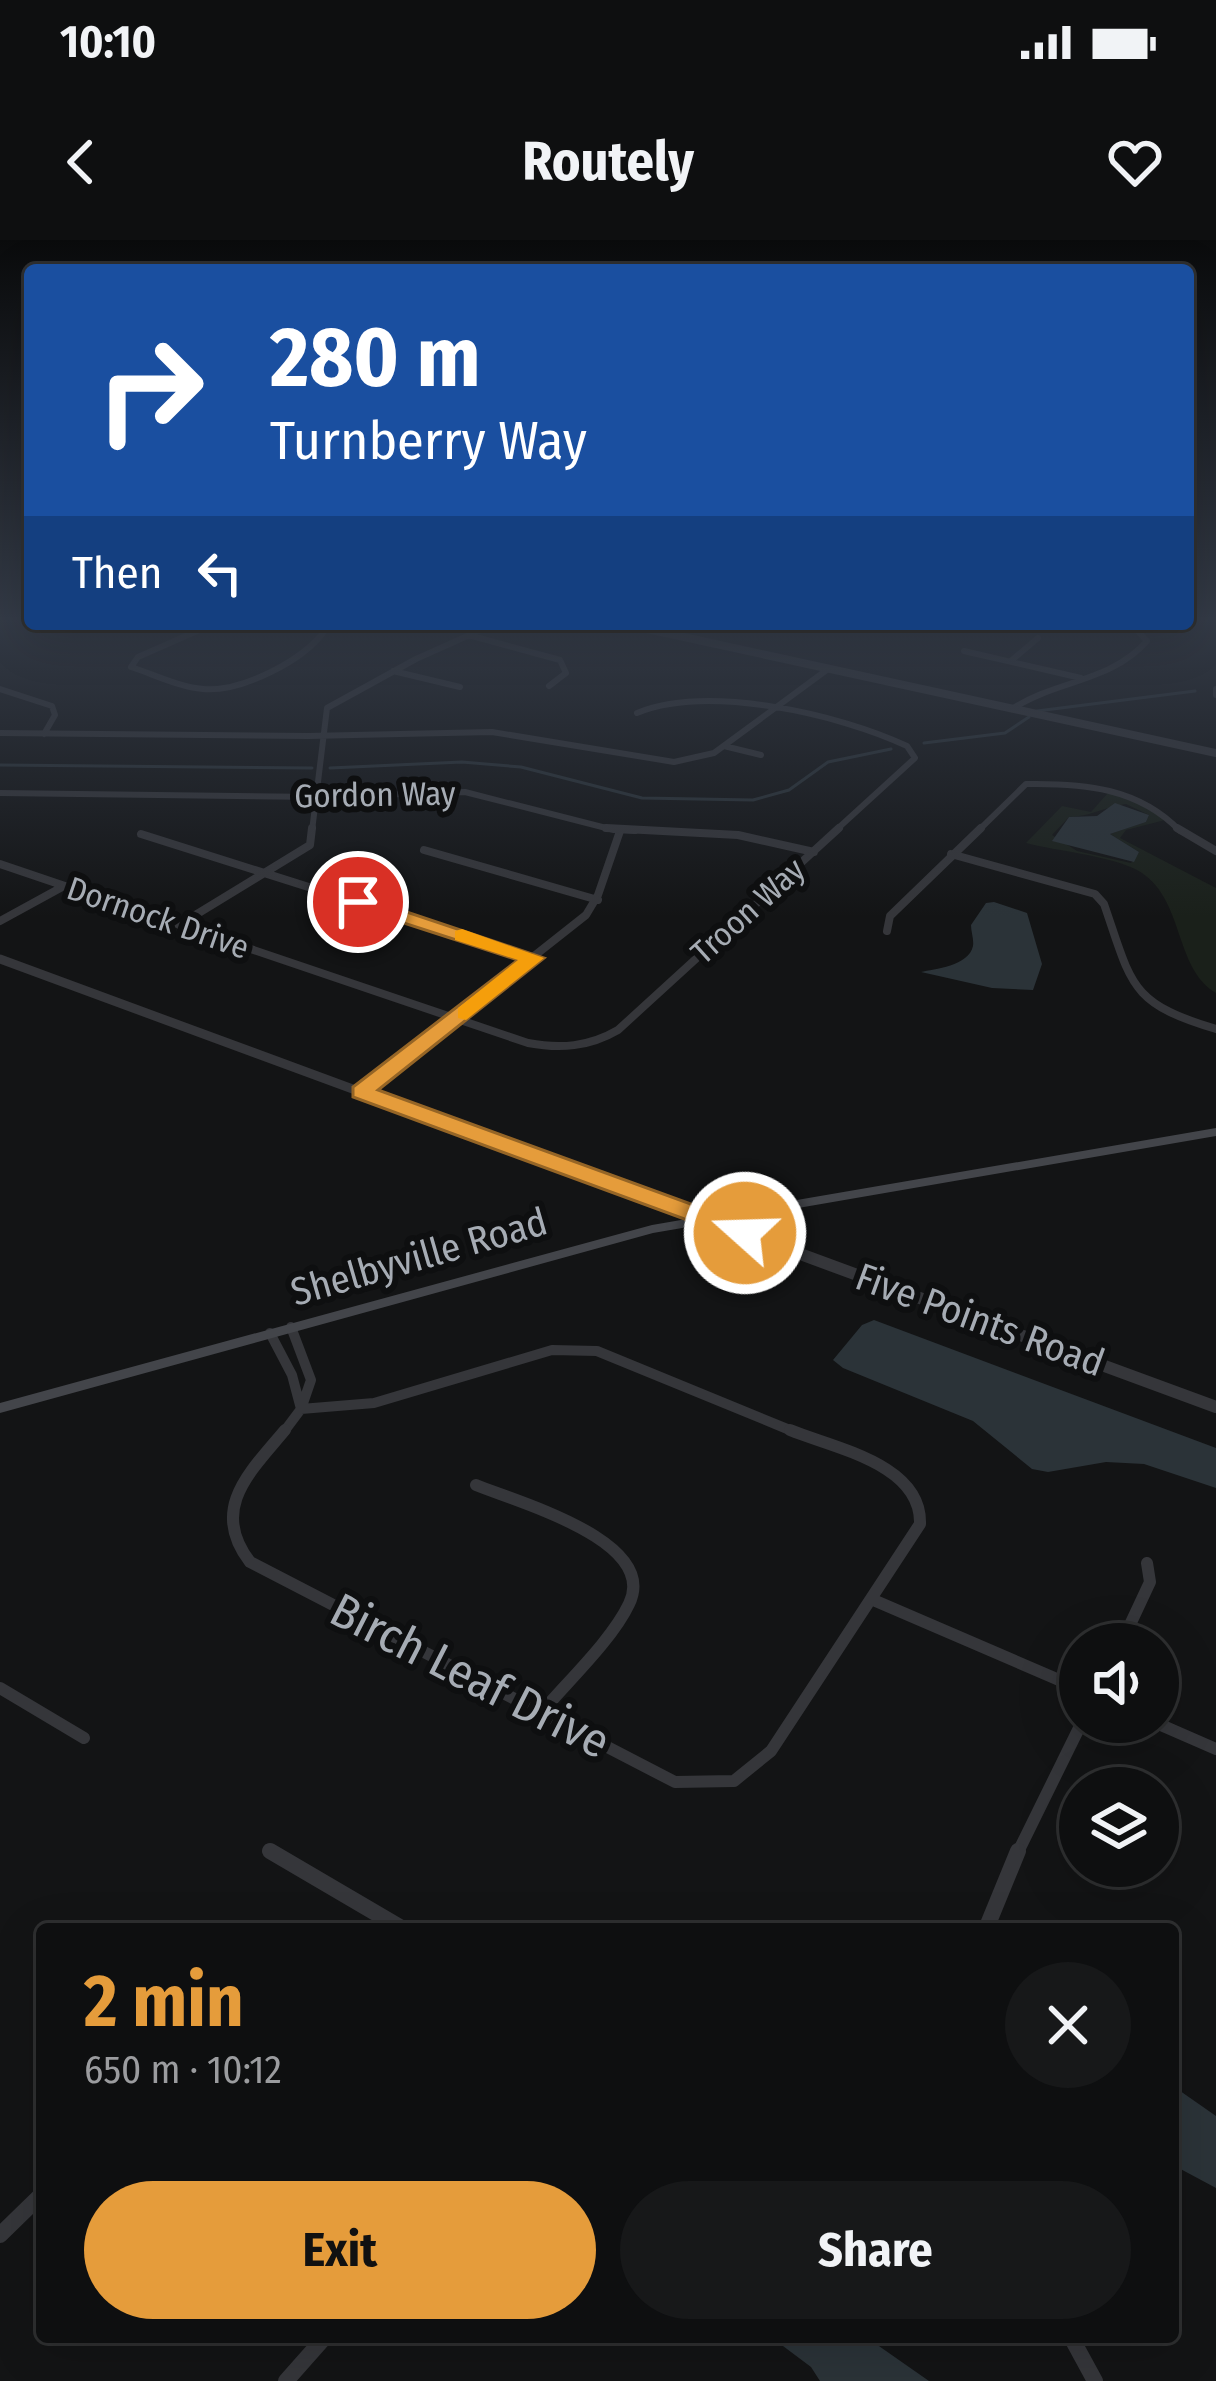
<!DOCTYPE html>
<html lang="en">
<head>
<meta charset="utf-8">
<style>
  body { margin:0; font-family:"Fira Sans Condensed",sans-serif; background:#171819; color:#f1f3f6; height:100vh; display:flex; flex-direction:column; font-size:45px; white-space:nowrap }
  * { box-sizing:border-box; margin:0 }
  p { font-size:39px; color:#9b9c9f }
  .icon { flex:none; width:66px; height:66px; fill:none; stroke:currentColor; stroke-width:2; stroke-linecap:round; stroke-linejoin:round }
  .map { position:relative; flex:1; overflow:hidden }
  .details { position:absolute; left:36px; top:1683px; width:1143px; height:420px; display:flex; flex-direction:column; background:#0e0f10; border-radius:12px; box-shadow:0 12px 48px #0002,0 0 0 3px #2e2f30 }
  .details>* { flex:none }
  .hud { position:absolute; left:24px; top:24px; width:1170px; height:366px; border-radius:12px; box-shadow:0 12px 48px #0002,0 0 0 3px #2e2f30; background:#1a4fa0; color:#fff; overflow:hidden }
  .buttons { position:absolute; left:1059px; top:1383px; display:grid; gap:24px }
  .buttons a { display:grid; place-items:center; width:120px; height:120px; border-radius:50%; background:#0e0f10; box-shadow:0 12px 48px #0002,0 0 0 3px #2e2f30; font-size:60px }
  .pin { position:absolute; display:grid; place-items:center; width:102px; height:102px; color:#fff; margin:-51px; border:6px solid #fff; border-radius:50%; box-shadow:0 3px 12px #0007 }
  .me { position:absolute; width:132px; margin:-66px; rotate:290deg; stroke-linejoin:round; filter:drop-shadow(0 0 9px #0008) }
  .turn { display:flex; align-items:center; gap:42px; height:252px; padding:0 48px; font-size:54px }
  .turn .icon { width:156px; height:156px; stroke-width:2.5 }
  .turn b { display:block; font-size:84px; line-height:102px }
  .then { display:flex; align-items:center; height:114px; padding:0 48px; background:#0003; gap:24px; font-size:45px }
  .round { display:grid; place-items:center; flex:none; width:126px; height:126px; border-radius:63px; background:#171819 }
  .head { display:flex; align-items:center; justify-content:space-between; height:204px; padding:0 48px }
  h1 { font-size:72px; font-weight:700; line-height:90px; color:#e59c3b }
  .cta { display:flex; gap:24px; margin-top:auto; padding:24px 48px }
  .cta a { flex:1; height:138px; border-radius:72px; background:#e59c3b; color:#111; font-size:48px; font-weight:700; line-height:138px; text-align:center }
  .cta a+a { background:#171819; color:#f1f3f6 }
  .status { display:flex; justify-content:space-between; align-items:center; height:84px; padding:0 60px; background:#0e0f10; direction:ltr }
  .status svg { height:33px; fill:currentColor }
  header { display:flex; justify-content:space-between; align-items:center; height:156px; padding:0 48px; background:#0e0f10; font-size:54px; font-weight:700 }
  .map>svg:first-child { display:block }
  .green { fill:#1a201a; fill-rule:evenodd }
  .water { fill:#2b3338 }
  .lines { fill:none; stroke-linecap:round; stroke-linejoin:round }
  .stream { stroke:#2b3338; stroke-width:3 }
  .minor-far4 { stroke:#35363a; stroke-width:6 }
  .minor-far3 { stroke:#35363a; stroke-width:8 }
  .minor-far2 { stroke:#35363a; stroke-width:10 }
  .minor-far1 { stroke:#35363a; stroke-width:12 }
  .minor { stroke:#35363a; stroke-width:16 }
  .tertiary-far2 { stroke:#35363a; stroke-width:8 }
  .tertiary-far1 { stroke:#35363a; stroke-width:9 }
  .tertiary { stroke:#35363a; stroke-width:12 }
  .secondary { fill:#43454a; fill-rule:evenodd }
  .route { fill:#e59c3b; stroke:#956526; stroke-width:3 }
  .slow { fill:#f59e0b }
  .labels { text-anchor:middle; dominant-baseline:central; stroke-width:12; stroke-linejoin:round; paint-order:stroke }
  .far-street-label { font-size:33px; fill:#a6acb4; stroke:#0e0f10 }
  .street-label { font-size:39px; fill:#a6acb4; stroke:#0e0f10 }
  .near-street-label { font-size:48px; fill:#a6acb4; stroke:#0e0f10 }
</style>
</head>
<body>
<div class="status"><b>10:10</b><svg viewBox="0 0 49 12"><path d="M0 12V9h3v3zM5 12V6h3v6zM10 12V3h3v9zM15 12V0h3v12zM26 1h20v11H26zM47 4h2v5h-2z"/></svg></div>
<header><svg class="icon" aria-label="back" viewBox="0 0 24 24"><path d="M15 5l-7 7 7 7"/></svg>Routely<svg class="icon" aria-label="heart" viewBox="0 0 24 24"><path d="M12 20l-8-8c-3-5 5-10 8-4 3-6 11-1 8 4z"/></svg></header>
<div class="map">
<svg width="1216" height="2141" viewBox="0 0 1216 2141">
  <rect width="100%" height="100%" fill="#131415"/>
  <path class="green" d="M1108 553 1142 562 1165 580 1126 590 1120 598 1216 648V753C1173 728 1185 656 1137 630 1111 616 1057 611 1026 603L1062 566 1091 572ZM1126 564 1149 575 1146 582 1110 594 1139 612 1131 623 1077 611 1052 595 1069 577C1093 576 1103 567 1126 564Z"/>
  <path class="water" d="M1115 563 1149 575 1146 582 1110 594 1139 612 1134 622 1052 601 1069 577 1097 576Z
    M994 662 1027 673 1042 724 1033 750 992 748 921 732C934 729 969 726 973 706 974 699 971 692 971 685L986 663Z
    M874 1080 1216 1208V1248L1144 1224 1106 1222 1048 1232 1032 1229 973 1181 843 1128 833 1120 862 1085Z
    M1173 1846 1216 1876V1948L1173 1925Z
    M771 2097H866L929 2141H820L811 2127Z"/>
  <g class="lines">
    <path class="stream" d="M1037 471 1195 451
      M924 503 1005 493 1029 477
      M0 525 312 528
      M330 528 462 522 521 527 642 558 753 560 789 550 828 522 891 509"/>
    <path class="minor-far4" d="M213 384 138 417 131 427C153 434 179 447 203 449 241 452 304 421 325 390
      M288 384 325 390 361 384
      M472 396 560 420 566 433 549 446
      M964 411 1081 438
      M1012 420 1038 398
      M393 431 460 447
      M0 449 52 466 55 475 44 494
      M1216 449V455
      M1012 469C1056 440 1111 442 1147 401L1131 384
      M637 473C708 444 839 474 907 506L915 518 835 591
      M0 493 308 496 492 492 674 522 714 513 828 429
      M724 506 761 515
      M0 553 317 557 465 552 614 590 635 591
      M312 591 327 468 416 419 494 384
      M978 591 1026 544C1084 543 1139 548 1180 591"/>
    <path class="minor-far3" d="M606 588 738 595 814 612
      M1177 588 1216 611
      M141 594 533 718
      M424 610 598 660
      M951 614 1095 654 1104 664C1132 745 1129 763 1216 789
      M0 624 528 803C560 809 589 807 618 790L839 588
      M0 681 64 646
      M179 685 310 605 312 588
      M887 691 890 676 981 588
      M362 852 586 675 598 655 620 591"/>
    <path class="minor-far2" d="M291 1087 311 1140 301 1169
      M270 1093 292 1135 301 1169
      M301 1169 374 1163 552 1110 597 1111 797 1193
      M283 1193 301 1169"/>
    <path class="minor-far1" d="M285 1190C250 1232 209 1269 250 1322L675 1542 734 1541 771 1511 920 1284C922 1224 834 1208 790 1190
      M476 1245C517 1262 660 1301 629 1364 612 1400 567 1442 541 1473
      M871 1359 1080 1449
      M1121 1404 1150 1342 1147 1323
      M0 1448 84 1498
      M1154 1482 1216 1509
      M270 1611 275 1614
      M1017 1614 1082 1482"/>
    <path class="minor" d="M270 1611 403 1689
      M986 1689 1018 1611
      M0 1995 42 1954
      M1071 2097 1095 2141
      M286 2141 325 2097"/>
    <path class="tertiary-far2" d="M624 384 1216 513"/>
    <path class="tertiary-far1" d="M0 719 377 858"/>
    <path class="tertiary" d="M368 855 1216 1167"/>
    <path class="secondary" d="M1216 888V896L653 993 0 1173V1163L652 985Z"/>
  </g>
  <linearGradient id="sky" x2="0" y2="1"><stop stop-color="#0a0b0c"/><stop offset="0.56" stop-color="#333a46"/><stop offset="1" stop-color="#333a46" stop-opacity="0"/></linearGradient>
  <rect width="1216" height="677" fill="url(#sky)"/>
  <path class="route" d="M351 658H365L544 718 378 850 754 987 758 993 754 998H736L353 857V847L518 720 351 666Z"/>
  <path class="slow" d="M462 689 544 718 466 780 458 778V768L518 720 455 700V691Z"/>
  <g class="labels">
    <g class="far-street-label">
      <text transform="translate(375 555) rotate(-1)">Gordon Way</text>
      <text transform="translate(748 671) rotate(-42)">Troon Way</text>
      <text transform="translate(158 678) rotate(19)">Dornock Drive</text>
    </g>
    <g class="street-label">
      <text transform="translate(419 1017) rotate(-16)">Shelbyville Road</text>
      <text transform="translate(980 1080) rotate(20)">Five Points Road</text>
    </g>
    <g class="near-street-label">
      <text transform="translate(470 1436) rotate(27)">Birch Leaf Drive</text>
    </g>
  </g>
</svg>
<div class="buttons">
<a><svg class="icon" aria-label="sound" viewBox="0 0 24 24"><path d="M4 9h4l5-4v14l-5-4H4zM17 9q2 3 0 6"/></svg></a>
<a><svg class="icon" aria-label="layers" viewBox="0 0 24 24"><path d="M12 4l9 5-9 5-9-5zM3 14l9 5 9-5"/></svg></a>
</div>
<div class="pin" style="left:358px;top:662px;background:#d93025"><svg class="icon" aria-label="arrive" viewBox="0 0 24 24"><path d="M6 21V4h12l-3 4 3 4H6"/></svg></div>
<svg class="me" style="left:745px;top:993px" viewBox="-20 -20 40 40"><circle r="17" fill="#e59c3b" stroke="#fff" stroke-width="3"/><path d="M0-11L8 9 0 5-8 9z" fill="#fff"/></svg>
<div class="hud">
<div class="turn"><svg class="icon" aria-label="right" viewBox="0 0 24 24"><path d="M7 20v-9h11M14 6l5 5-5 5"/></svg><div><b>280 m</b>Turnberry Way</div></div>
<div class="then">Then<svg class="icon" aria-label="left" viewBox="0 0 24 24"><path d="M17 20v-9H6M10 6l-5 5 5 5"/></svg></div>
</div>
<section class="details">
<div class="head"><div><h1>2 min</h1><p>650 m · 10:12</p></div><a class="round"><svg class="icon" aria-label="close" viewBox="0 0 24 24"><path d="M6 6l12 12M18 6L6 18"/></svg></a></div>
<div class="cta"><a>Exit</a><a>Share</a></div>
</section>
</div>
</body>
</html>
